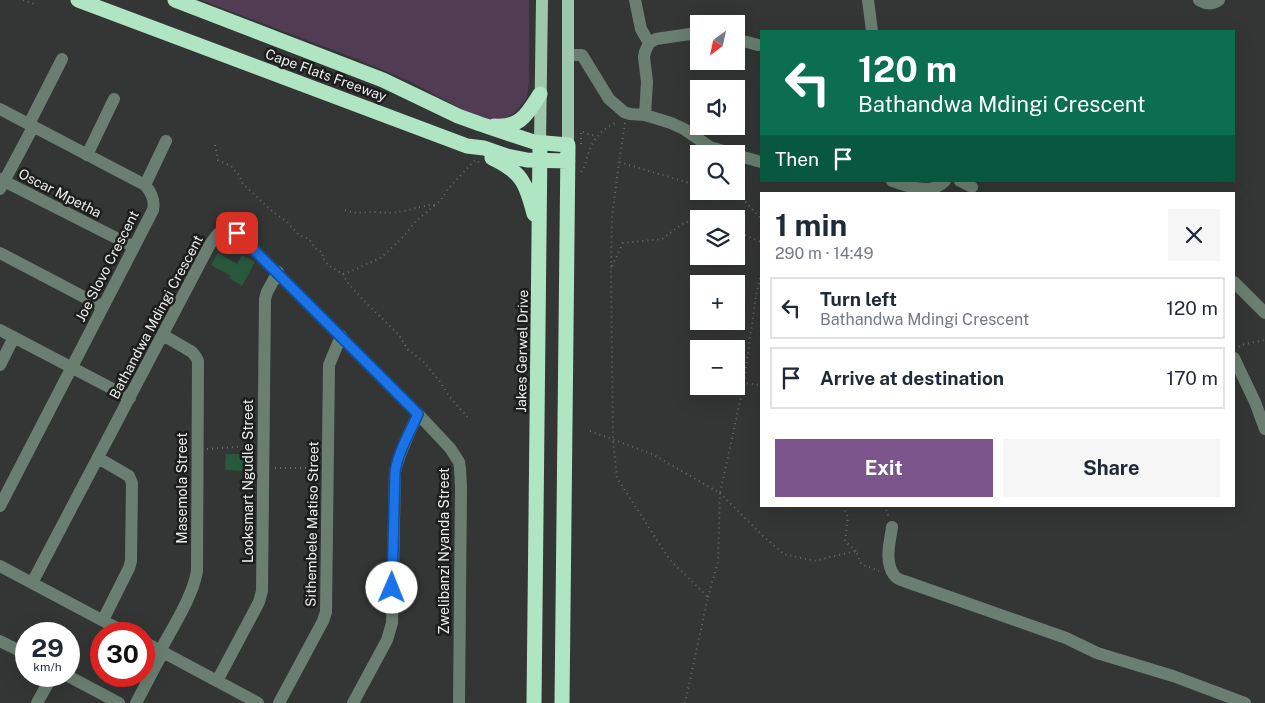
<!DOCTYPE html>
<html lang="en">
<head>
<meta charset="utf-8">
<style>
  body { margin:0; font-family:"Public Sans",sans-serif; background:#f6f6f7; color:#1f2937; height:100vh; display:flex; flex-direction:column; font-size:19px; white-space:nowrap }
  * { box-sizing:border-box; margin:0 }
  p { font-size:16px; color:#747a83 }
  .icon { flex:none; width:28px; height:28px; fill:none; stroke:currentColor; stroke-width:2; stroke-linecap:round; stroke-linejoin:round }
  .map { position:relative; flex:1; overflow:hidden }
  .sheet { position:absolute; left:760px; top:192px; width:475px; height:315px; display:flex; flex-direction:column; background:#fff; border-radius:0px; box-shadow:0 5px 20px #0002 }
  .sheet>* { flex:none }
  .hud { position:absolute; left:760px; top:30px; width:475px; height:152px; border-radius:0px; box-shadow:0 5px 20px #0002; background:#0b6e4f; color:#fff; overflow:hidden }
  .needle { width:32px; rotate:213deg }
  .fabs { position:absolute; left:690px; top:15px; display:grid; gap:10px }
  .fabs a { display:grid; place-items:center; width:55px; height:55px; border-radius:0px; background:#fff; box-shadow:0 5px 20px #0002; font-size:25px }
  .speed { position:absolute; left:15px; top:622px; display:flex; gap:10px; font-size:25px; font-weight:700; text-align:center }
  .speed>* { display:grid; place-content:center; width:65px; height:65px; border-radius:50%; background:#fff; box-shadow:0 5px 20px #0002; line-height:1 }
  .speed small { font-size:12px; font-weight:400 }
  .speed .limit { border:8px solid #d22; background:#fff; color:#111 }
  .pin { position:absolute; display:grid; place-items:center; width:42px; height:42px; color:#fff; margin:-21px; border-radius:10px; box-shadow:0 2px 8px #0006 }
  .me { position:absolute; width:55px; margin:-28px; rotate:1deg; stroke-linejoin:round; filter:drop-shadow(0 0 4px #0008) }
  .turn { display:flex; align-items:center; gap:18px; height:105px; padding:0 15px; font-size:22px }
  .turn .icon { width:65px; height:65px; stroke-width:2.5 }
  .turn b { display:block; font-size:35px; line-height:42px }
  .then { display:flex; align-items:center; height:48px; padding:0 15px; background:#0003; gap:10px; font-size:19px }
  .round { display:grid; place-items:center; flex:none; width:52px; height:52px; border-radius:0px; background:#f6f6f7 }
  .head { display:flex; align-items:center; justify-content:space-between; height:85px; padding:0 15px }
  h1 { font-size:30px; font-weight:700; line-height:38px }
  .cta { display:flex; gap:10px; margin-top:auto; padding:10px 15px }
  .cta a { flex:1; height:58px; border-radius:0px; background:#7d558d; color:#fff; font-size:20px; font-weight:700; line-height:58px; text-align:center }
  .cta a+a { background:#f6f6f7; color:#1f2937 }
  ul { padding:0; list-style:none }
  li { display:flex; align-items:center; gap:15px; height:62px; margin:0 10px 8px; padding:0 5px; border:2px solid #e0e1e3; border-radius:0px }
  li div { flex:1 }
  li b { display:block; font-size:19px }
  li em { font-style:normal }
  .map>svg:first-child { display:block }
  .green { fill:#513c53 }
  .building { fill:#28593d }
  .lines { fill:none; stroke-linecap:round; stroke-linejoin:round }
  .path { stroke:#6c6e6d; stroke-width:2; stroke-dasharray:1 4; stroke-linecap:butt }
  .minor { stroke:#6a7f71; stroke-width:12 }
  .major { stroke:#9dc8ac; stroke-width:12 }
  .highway { stroke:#b0e5c3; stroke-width:15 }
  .route-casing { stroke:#114b97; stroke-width:12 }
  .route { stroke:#1a73e8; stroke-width:9 }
  .labels { text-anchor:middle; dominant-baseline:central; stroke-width:5; stroke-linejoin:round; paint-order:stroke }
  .street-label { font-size:14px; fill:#eceeed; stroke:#1c1d1c }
</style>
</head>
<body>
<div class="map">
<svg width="1265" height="703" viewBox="0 0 1265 703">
  <rect width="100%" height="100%" fill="#333634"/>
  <path class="green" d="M201 0H529V82L527 96 524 102 514 113 503 119 490 120 477 117 411 82 354 58Z"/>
  <path class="building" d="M218 253 237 264 242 255 255 262 242 286 229 278 231 276 211 265Z
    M226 454H244V471L225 470Z"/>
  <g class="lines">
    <path class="path" d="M23 0 34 4
      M625 123 619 162 699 186
      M581 144V131L588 134 596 136
      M215 145 218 160 231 166 239 175 243 184 273 212 286 221 299 235 309 239 316 249 320 251 323 254 322 257 328 265 343 274 352 271 382 257 405 235 415 222 435 205
      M619 162 612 217 611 269 613 440 617 478 670 560 708 597 685 703
      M581 172C585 167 585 164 587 158 591 141 602 128 618 122
      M718 191 743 199 761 219
      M345 210C356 215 365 211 376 212 387 213 393 213 404 211 415 209 423 205 435 205L441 200 447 190 475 160 481 164
      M736 231 761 242
      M612 266 623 243 662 239 685 222 699 223
      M343 274 347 282 364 301 399 335 408 350 423 361 441 383 449 396 470 420
      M1239 347 1241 345 1265 340
      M744 383 756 295 761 275
      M590 431 652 454 720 493 744 383 761 385
      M207 449 252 446
      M275 468H318
      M720 493 763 536 784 554 814 561 856 551 861 564 879 571
      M843 506 848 517 845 541 856 551
      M883 506 886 509 889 518
      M708 597 718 562 720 493"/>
    <path class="minor" d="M635 0 641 29 649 43
      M868 0 872 31
      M1199 0C1205 4 1213 5 1219 0
      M736 39 758 45
      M568 55H582L609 99 624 112 630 114 645 115 671 123 684 129 710 147 734 154
      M0 109 145 185C152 193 155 200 153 210L134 247 0 506
      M645 115 647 82 644 57 645 52 649 43 656 39 690 34H699
      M29 124 62 59
      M87 155 114 99
      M736 155 761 162
      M0 179 134 247
      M892 181C909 186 931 196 945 181
      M960 181 972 187
      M145 185 166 141
      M0 189 33 127
      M0 253 103 307
      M1234 282 1265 313
      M0 330 130 398
      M1234 358 1255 402 1265 429
      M0 365 14 337
      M98 458 129 476 132 483 131 561 129 568 103 620
      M892 527C890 542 884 561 894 575 896 578 900 580 904 581L1066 638 1097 653 1173 676 1245 703
      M0 566 128 634
      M32 583 209 246C217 234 222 225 237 233L418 414 450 448 459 462 460 468 461 487 459 703
      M0 641 26 654
      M144 642 258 703
      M160 651C173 627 193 596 197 571L198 361 196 357 192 352 163 335
      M68 676 119 703
      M217 681 259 602 262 591 265 299 267 292 278 272
      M37 703 52 676
      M136 703 163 652
      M279 703 323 621 326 612 329 365 341 336
      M353 703 387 640 392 623 395 472C399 452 410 432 418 414"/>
    <path class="major" d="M540 144 542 0
      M568 145V0"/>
    <path class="highway" d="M78 0 467 146 484 148 507 156 527 160 568 161
      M175 0 383 80 458 116 480 124 534 142 568 145 562 703
      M494 126C521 128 527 114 540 94
      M492 158C522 172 526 183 534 214
      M534 703 540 144"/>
  </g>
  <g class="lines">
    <defs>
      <path id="route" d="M237 233 418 414C410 432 398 452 395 472L392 588"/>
    </defs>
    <use href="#route" class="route-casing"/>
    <use href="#route" class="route"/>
  </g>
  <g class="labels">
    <g class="street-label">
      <text transform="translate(326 75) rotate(20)">Cape Flats Freeway</text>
      <text transform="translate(60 193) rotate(27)">Oscar Mpetha</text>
      <text transform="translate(107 266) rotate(-63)">Joe Slovo Crescent</text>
      <text transform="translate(156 317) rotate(-62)">Bathandwa Mdingi Crescent</text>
      <text transform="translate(522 351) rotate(-89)">Jakes Gerwel Drive</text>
      <text transform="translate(248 481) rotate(-90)">Looksmart Ngudle Street</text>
      <text transform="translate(182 488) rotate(-90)">Masemola Street</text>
      <text transform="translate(312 524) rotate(-89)">Sithembele Matiso Street</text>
      <text transform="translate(444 551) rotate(-90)">Zwelibanzi Nyanda Street</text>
    </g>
  </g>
</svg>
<div class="fabs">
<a><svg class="needle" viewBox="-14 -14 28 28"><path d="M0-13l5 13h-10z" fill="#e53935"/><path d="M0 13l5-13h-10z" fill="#747a83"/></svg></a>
<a><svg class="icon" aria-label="sound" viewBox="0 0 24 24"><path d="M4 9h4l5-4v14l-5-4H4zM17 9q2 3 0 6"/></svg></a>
<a><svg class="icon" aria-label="search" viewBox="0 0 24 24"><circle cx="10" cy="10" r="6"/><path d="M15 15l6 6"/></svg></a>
<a><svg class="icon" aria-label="layers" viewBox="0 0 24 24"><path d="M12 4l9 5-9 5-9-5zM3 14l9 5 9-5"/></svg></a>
<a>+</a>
<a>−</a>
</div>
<div class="speed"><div>29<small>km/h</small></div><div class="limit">30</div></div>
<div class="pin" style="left:237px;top:233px;background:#d93025"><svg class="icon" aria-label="arrive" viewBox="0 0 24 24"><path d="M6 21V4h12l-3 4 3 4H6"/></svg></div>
<svg class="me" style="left:392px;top:588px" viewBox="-20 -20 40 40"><circle r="19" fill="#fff"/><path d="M0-13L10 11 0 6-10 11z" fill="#1a73e8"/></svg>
<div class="hud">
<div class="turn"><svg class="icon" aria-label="left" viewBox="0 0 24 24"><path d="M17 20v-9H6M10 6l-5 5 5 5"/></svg><div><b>120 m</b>Bathandwa Mdingi Crescent</div></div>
<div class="then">Then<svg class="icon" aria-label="arrive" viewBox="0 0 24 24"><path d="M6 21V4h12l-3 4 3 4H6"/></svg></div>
</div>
<section class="sheet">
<div class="head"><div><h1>1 min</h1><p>290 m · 14:49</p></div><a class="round"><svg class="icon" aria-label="close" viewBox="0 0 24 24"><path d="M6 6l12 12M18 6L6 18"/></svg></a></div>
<ul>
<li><svg class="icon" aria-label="left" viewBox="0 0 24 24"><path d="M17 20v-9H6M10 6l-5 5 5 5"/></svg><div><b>Turn left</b><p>Bathandwa Mdingi Crescent</p></div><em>120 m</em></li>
<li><svg class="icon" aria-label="arrive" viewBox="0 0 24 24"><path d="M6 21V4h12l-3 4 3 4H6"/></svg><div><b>Arrive at destination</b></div><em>170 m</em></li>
</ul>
<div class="cta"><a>Exit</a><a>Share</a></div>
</section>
</div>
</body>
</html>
